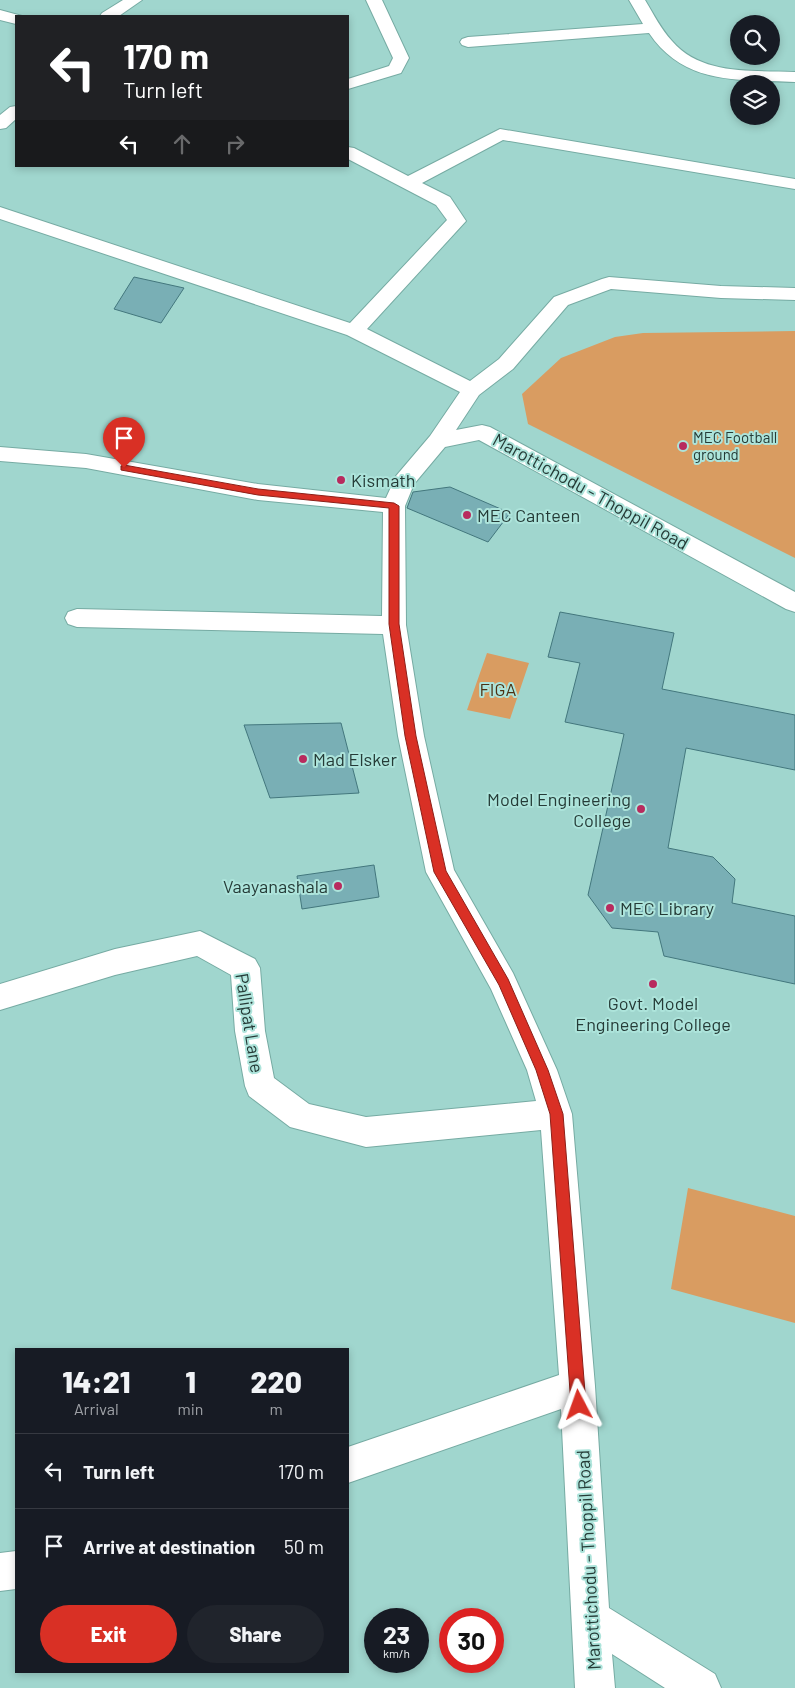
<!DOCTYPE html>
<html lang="en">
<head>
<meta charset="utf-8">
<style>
  body { margin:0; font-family:Barlow,sans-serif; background:#20242c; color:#f1f3f6; height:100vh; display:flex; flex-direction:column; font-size:19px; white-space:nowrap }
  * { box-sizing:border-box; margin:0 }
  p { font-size:16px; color:#9ea1a6 }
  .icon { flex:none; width:28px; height:28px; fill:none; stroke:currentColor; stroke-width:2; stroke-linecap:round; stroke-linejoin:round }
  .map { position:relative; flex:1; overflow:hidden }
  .panel { position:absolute; left:15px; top:1348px; width:334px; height:325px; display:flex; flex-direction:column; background:#171b24; border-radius:0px; box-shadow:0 2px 8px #0003 }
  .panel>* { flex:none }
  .top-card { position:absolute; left:15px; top:15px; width:334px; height:152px; border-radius:0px; box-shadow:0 2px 8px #0003; background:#202124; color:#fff; overflow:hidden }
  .controls { position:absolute; left:730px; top:15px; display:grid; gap:10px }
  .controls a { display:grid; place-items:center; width:50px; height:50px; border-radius:50%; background:#171b24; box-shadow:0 2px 8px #0003; font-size:25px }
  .speed { position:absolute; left:364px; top:1608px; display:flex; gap:10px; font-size:25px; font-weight:700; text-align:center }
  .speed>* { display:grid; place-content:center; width:65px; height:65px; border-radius:50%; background:#171b24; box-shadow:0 2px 8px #0003; line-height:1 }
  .speed small { font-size:12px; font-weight:400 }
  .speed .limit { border:8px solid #d22; background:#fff; color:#111 }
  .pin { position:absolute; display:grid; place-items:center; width:42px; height:42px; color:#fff; margin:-51px -21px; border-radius:50% 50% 50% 0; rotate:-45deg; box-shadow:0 0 5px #0007 }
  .pin .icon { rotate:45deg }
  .me { position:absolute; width:55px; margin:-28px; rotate:356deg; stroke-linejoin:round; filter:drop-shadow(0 0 4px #0008) }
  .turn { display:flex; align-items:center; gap:18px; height:105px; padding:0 25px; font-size:22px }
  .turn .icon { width:65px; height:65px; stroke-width:2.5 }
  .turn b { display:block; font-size:35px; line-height:42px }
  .lanes { display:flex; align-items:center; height:48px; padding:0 25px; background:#0003; justify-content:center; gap:25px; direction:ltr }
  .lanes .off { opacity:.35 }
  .eta { display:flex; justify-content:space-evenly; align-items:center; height:85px; text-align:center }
  .eta b { font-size:30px; font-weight:800; line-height:35px }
  .action { display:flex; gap:10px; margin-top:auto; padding:10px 25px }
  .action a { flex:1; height:58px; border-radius:30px; background:#d93025; color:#fff; font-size:20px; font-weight:800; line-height:58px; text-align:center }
  .action a+a { background:#20242c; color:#f1f3f6 }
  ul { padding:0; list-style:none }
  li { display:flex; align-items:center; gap:15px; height:75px; padding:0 25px; border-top:1px solid #363941 }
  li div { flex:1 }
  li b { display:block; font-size:19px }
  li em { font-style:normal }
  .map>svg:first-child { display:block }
  .green { fill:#d99c61 }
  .building { fill:#79afb5; stroke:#43777d }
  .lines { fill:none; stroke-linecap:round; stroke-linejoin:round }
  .street-casing { stroke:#76aba3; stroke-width:2 }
  .street { fill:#fff; fill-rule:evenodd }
  .route { fill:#d93025; stroke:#8d1f18 }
  .poi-dot { fill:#b82b5e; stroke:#ade4db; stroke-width:2 }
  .labels { text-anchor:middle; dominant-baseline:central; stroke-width:4; stroke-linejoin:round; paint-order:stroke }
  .far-poi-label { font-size:15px; fill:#253b37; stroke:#ade4db; text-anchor:start }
  .poi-label { font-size:18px; fill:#253b37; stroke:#ade4db; text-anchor:start }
  .street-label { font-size:18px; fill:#253b37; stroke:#ade4db }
  .park-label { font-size:18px; fill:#4c3012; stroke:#ade4db }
</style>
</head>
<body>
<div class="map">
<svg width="795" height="1688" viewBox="0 0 795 1688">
  <rect width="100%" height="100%" fill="#a0d6ce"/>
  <path class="green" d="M795 331V558L528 424 522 394 561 358 615 337 643 333Z
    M487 653 529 663 510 719 467 710Z
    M688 1188 795 1216V1323L671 1289Z"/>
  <path class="building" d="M134 277 184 288 161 323 114 309Z
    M450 487 510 513 488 542 407 508 413 492Z
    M560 612 674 633 662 689 795 715V770L686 748 668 848 713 857 735 879 732 903 795 916V984L664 956 658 932 612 928 588 895 624 734 565 722 580 663 548 657Z
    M341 723 359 793 270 798 244 725Z
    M374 865 379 897 302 909 297 876Z"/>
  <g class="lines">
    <defs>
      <path id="street" d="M123 0H142L119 16H100L102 13Z
        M366 0H382L409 58 401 73 348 89V79L389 66 393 58Z
        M629 0H645C654 15 661 29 672 41 702 76 753 70 795 72V82C738 79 685 86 649 33L468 47 462 45 460 42 462 39 468 37 643 24Z
        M0 10 22 16H16V24L0 20Z
        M16 106V119L6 128 0 129V115L10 107Z
        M500 129 795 179V189L503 140 422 183 450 197 466 221 367 329 470 381 499 359 554 297 602 279 609 277 721 286 795 288V300L721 298 611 289 568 305 513 369 479 395 456 430 482 425 490 427 795 592V612L786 609 479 440 445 447 414 484 405 506 406 625 424 736 454 870 513 973 557 1070 572 1114 595 1386 609 1608 715 1674 721 1688H665L612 1654 615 1688H575L561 1409 348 1483V1447L559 1375 541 1130 366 1147 290 1127 249 1096 245 1086 235 1031 231 975 197 956 115 975 0 1010V984L115 949 200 931 255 959 260 968 265 1031 274 1078 309 1104 366 1117 536 1101 527 1070 491 989 426 872 398 736 383 634 77 627 68 624 65 618 68 612 77 609 382 616 383 512 258 500 86 468 0 461V447L86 454 258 484 386 498 396 476 430 436 460 392 347 335 0 219V207L350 323 447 220 436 205 348 159V147L354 148 408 176Z
        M16 1551V1589L0 1591V1553Z"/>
    </defs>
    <use href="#street" class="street-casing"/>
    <use href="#street" class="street"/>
  </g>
  <path class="route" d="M124 465 258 489 394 503 399 506V624L416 736 446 871 508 979 548 1070 563 1114 586 1405 584 1410 579 1413 574 1410 571 1405 550 1114 536 1070 499 985 434 872 405 736 389 624V508L258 495 121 470V466Z"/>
  <g class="poi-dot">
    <circle cx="683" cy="446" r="5"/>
    <circle cx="341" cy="480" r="5"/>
    <circle cx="467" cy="515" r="5"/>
    <circle cx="303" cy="759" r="5"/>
    <circle cx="641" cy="809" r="5"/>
    <circle cx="338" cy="886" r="5"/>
    <circle cx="610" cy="908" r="5"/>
    <circle cx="653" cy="984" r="5"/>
  </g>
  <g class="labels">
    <g class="far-poi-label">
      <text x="693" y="437">MEC Football<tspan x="693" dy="17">ground</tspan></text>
    </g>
    <g class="poi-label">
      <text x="351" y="480">Kismath</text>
      <text x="477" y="515">MEC Canteen</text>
      <text x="313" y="759">Mad Elsker</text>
      <text x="631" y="799" text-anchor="end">Model Engineering<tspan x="631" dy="21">College</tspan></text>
      <text x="328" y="886" text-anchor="end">Vaayanashala</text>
      <text x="620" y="908">MEC Library</text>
      <text x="653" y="1003" text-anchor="middle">Govt. Model<tspan x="653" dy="21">Engineering College</tspan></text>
    </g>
    <g class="street-label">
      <text transform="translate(591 491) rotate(29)">Marottichodu - Thoppil Road</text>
      <text transform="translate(250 1023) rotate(81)">Pallipat Lane</text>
      <text transform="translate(588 1560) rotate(-93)">Marottichodu - Thoppil Road</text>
    </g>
    <g class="park-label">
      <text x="498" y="689">FIGA</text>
    </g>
  </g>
</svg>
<div class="controls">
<a><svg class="icon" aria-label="search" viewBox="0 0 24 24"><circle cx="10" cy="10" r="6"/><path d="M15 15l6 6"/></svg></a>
<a><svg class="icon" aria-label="layers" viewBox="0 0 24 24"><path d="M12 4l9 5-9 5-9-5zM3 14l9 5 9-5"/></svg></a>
</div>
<div class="speed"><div>23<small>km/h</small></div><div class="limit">30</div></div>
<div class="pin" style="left:124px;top:468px;background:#d93025"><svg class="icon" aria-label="arrive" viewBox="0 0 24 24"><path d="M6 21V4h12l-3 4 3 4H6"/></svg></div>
<svg class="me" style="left:579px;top:1405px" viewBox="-20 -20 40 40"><path d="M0-17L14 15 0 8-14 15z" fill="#d93025" stroke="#fff" stroke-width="4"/></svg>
<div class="top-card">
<div class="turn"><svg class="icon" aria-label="left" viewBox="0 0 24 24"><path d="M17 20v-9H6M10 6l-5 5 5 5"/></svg><div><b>170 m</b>Turn left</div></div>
<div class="lanes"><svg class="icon" aria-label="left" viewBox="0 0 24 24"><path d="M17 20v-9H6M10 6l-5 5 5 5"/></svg><svg class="icon off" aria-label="ahead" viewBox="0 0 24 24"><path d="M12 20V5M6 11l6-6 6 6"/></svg><svg class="icon off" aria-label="right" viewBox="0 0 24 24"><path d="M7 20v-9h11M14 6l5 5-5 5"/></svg></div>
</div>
<section class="panel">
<div class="eta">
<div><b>14:21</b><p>Arrival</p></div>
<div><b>1</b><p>min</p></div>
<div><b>220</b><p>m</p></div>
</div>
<ul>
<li><svg class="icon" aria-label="left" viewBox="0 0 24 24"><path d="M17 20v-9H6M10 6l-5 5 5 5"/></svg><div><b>Turn left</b></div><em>170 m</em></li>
<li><svg class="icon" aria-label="arrive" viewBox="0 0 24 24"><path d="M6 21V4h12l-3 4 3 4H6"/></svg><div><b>Arrive at destination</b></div><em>50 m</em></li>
</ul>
<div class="action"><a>Exit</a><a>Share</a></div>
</section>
</div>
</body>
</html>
